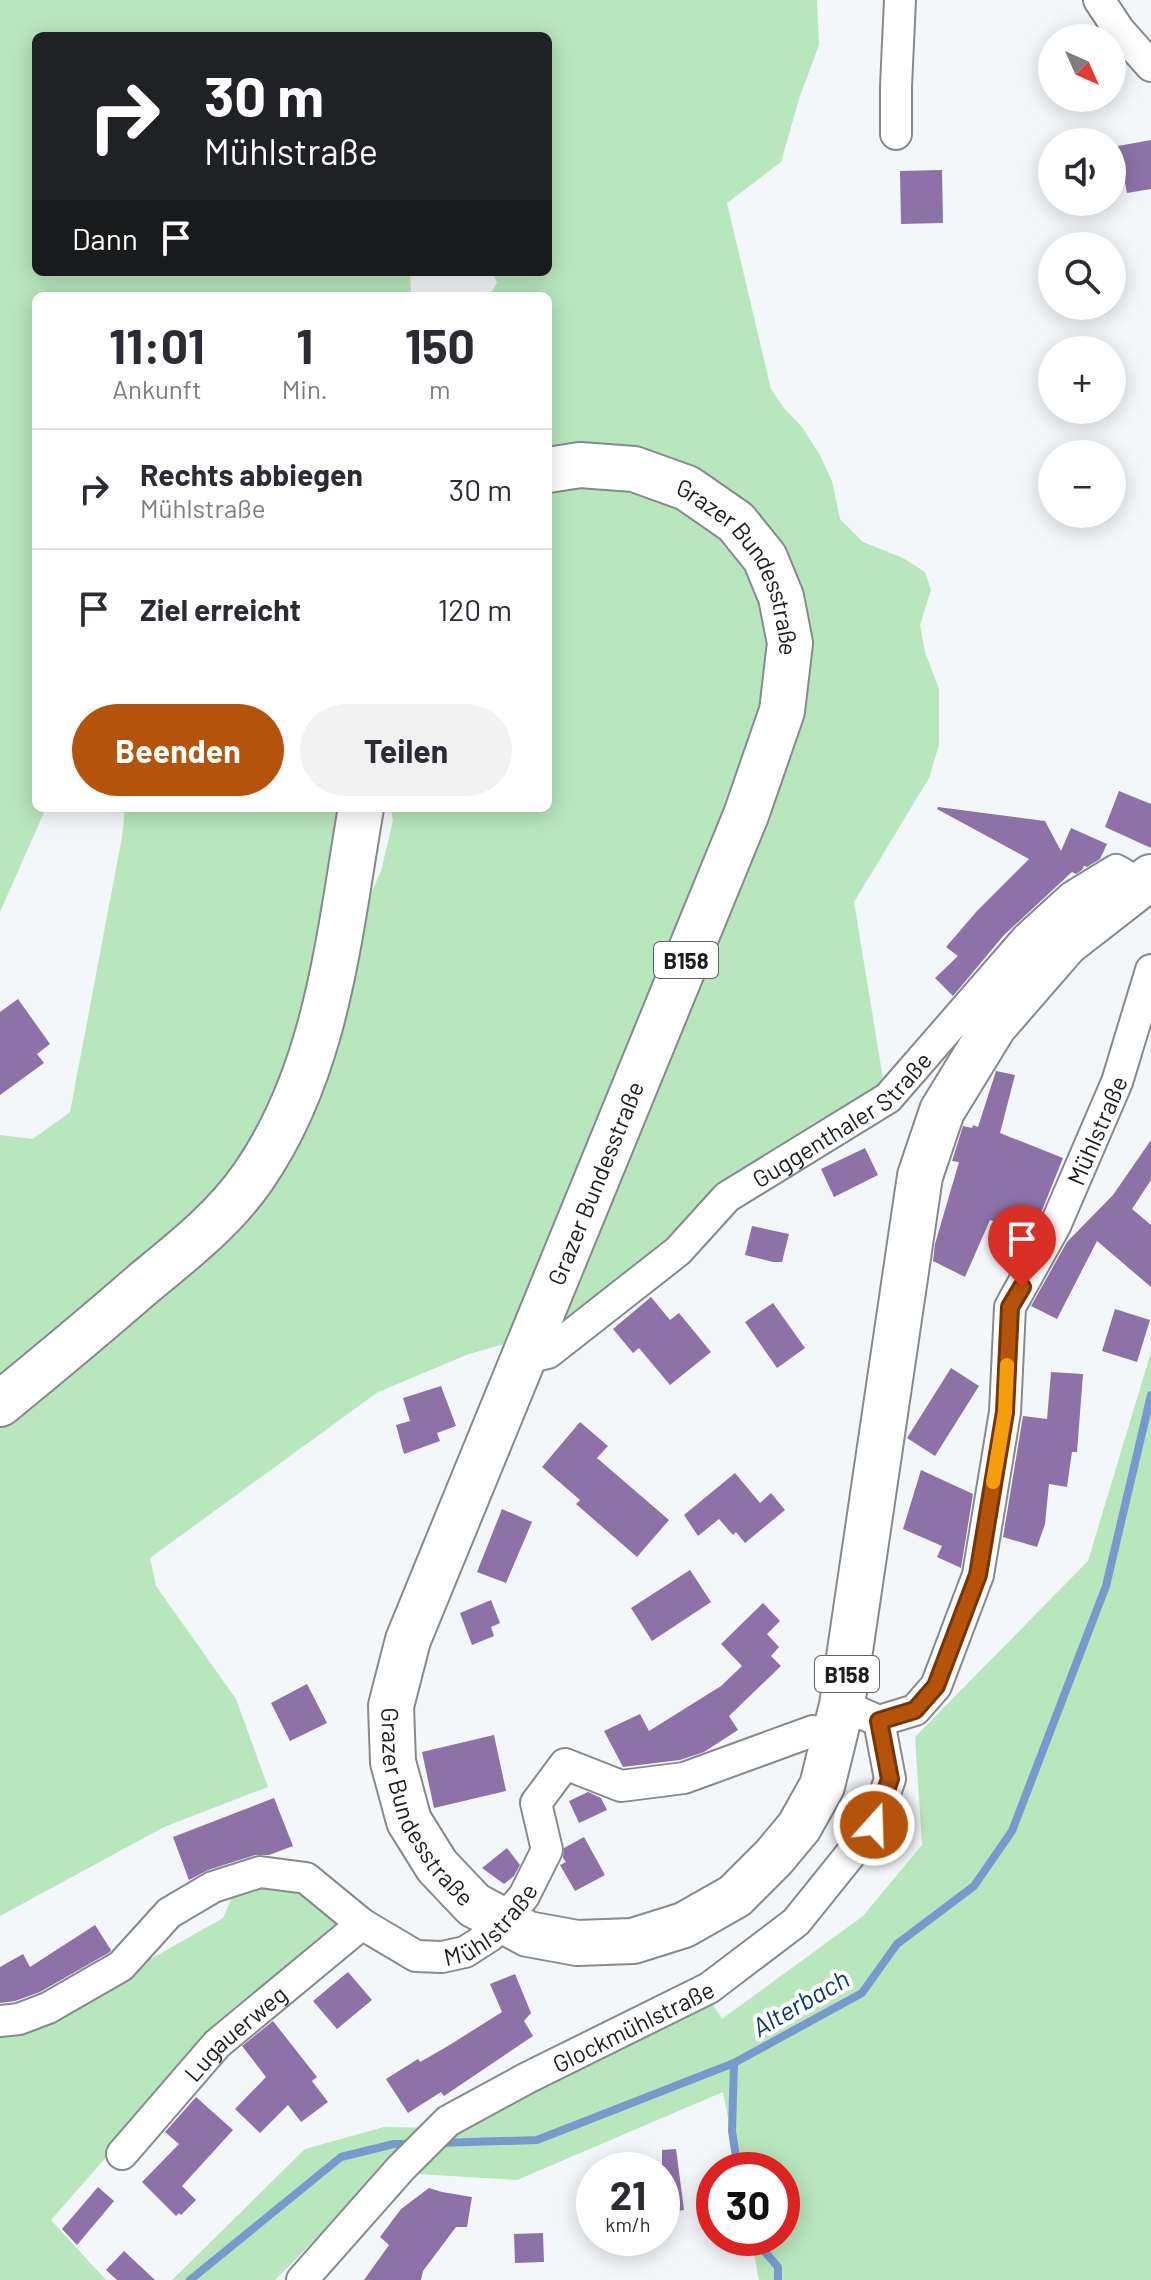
<!DOCTYPE html>
<html lang="de">
<head>
<meta charset="utf-8">
<style>
  body { margin:0; font-family:Barlow,sans-serif; background:#f2f2f3; color:#2b2b33; height:100vh; display:flex; flex-direction:column; font-size:30px; white-space:nowrap }
  * { box-sizing:border-box; margin:0 }
  p { font-size:26px; color:#7c7c81 }
  .icon { flex:none; width:44px; height:44px; fill:none; stroke:currentColor; stroke-width:2; stroke-linecap:round; stroke-linejoin:round }
  .map { position:relative; flex:1; overflow:hidden }
  .side { position:absolute; left:32px; top:292px; width:520px; height:520px; display:flex; flex-direction:column; background:#fff; border-radius:12px; box-shadow:0 4px 20px #0003 }
  .side>* { flex:none }
  .guide { position:absolute; left:32px; top:32px; width:520px; height:244px; border-radius:12px; box-shadow:0 4px 20px #0003; background:#202124; color:#fff; overflow:hidden }
  .needle { width:52px; rotate:135deg }
  .tools { position:absolute; left:1038px; top:24px; display:grid; gap:16px }
  .tools a { display:grid; place-items:center; width:88px; height:88px; border-radius:50%; background:#fff; box-shadow:0 4px 20px #0003; font-size:40px }
  .speed { position:absolute; left:576px; top:2152px; display:flex; gap:16px; font-size:40px; font-weight:700; text-align:center }
  .speed>* { display:grid; place-content:center; width:104px; height:104px; border-radius:50%; background:#fff; box-shadow:0 4px 20px #0003; line-height:1 }
  .speed small { font-size:20px; font-weight:400 }
  .speed .limit { border:12px solid #d22; background:#fff; color:#111 }
  .pin { position:absolute; display:grid; place-items:center; width:68px; height:68px; color:#fff; margin:-82px -34px; border-radius:50% 50% 50% 0; rotate:-45deg; box-shadow:0 0 8px #0007 }
  .pin .icon { rotate:45deg }
  .me { position:absolute; width:88px; margin:-44px; rotate:20deg; stroke-linejoin:round; filter:drop-shadow(0 0 6px #0008) }
  .turn { display:flex; align-items:center; gap:28px; height:168px; padding:0 40px; font-size:36px }
  .turn .icon { width:104px; height:104px; stroke-width:2.5 }
  .turn b { display:block; font-size:56px; line-height:68px }
  .then { display:flex; align-items:center; height:76px; padding:0 40px; background:#0003; gap:16px; font-size:30px }
  .eta { display:flex; justify-content:space-evenly; align-items:center; height:136px; text-align:center }
  .eta b { font-size:48px; font-weight:700; line-height:56px }
  .primary-button { display:flex; gap:16px; margin-top:auto; padding:16px 40px }
  .primary-button a { flex:1; height:92px; border-radius:48px; background:#b45309; color:#fff; font-size:32px; font-weight:700; line-height:92px; text-align:center }
  .primary-button a+a { background:#f2f2f3; color:#2b2b33 }
  ul { padding:0; list-style:none }
  li { display:flex; align-items:center; gap:24px; height:120px; padding:0 40px; border-top:2px solid #e1e1e2 }
  li div { flex:1 }
  li b { display:block; font-size:30px }
  li em { font-style:normal }
  .map>svg:first-child { display:block }
  .green { fill:#b8e6bd }
  .lines { fill:none; stroke-linecap:round; stroke-linejoin:round }
  .stream { stroke:#769acd; stroke-width:8 }
  .building { fill:#8d72a8 }
  .minor-casing { stroke:#878a8d; stroke-width:34 }
  .primary-casing { stroke:#878a8d; stroke-width:48 }
  .minor { stroke:#fff; stroke-width:30 }
  .primary { stroke:#fff; stroke-width:44 }
  .route-casing { stroke:#753606; stroke-width:20 }
  .route { stroke:#b45309; stroke-width:14 }
  .slow { stroke:#f59e0b; stroke-width:14 }
  .labels { text-anchor:middle; dominant-baseline:central; stroke-width:8; stroke-linejoin:round; paint-order:stroke }
  .shield { fill:#fff; stroke:#606162; stroke-width:2 }
  .shield-label { font-size:22px; font-weight:bold; fill:#1c1d1e }
  .street-label { font-size:24px; fill:#1c1d1e; stroke:#fff }
  .water-label { font-size:26px; font-style:italic; fill:#063976; stroke:#fff }
</style>
</head>
<body>
<div class="map">
<svg width="1151" height="2280" viewBox="0 0 1151 2280">
  <rect width="100%" height="100%" fill="#f4f7fa"/>
  <path class="green" d="M0 0H817L819 45 800 96 781 162 727 203 771 389 784 408 802 427 820 455 832 481 840 519 863 542 903 558 925 572 931 590 920 625 925 652 939 689V745L929 778 854 902 884 1085 548 1339 810 657V626L800 588 766 525 548 451V296H489L497 283 493 272H548V36H36V272H410L411 293 409 296H36V808H46L0 912Z
    M636 486 679 505 715 528 743 564 757 590 772 660 757 744 512 1342 469 1354 378 1392 150 1558 156 1586 236 1699 268 1787 164 1827 0 1916V1422L261 1196 355 929 381 871 393 821 391 808H548V487Z
    M125 808H345L308 994 279 1086 250 1146 220 1188 177 1235 0 1378V1135L33 1139 70 1112 122 837Z
    M1151 1352V2280H759L751 2238H782V2170H738L723 2092 517 2180 383 2172 275 2280H172L305 2149 384 2127 444 2128 708 1997 722 2019 863 1916 922 1845 915 1737 1088 1561Z
    M295 1886 347 1921 210 2039 51 2220 106 2280H0V2031L126 1973 223 1918 234 1892Z"/>
  <g class="lines">
    <path class="stream" d="M734 2063 732 2131 738 2170
      M438 2143 537 2140 734 2063 862 1993 897 1944 974 1886 1012 1831 1106 1586 1151 1395
      M753 2238 778 2267V2280
      M190 2280 341 2157 394 2144H412"/>
  </g>
  <path class="building" d="M1151 140V189L1127 193 1118 146Z
    M942 170 943 223 901 224 900 171Z
    M1119 791 1151 804V848L1105 827Z
    M938 807 1045 821 1061 851 1071 828 1107 844 1100 859 1087 867 1084 866 1082 870 1076 874 1072 872 1004 935 953 996 935 978 958 956 946 947 977 911 1029 859 937 809Z
    M18 999 50 1044 37 1054 44 1063 0 1095V1012Z
    M996 1071 1015 1075 1000 1133 1063 1158 1039 1218 1030 1234 990 1220 965 1277 933 1261 935 1244 959 1162 952 1161 963 1126 972 1128 973 1125 978 1127Z
    M1151 1140V1180L1132 1209 1151 1225V1287L1097 1241 1057 1319 1031 1306 1067 1242 1113 1195Z
    M865 1148 878 1175 834 1197 821 1169Z
    M752 1226 789 1234 782 1262H773L745 1255Z
    M651 1297 670 1320 679 1313 711 1352 670 1385 639 1348 633 1353 613 1329Z
    M773 1303 805 1348 777 1368 745 1322Z
    M1115 1309 1150 1320 1137 1362 1102 1351Z
    M951 1368 979 1386 935 1456 907 1438Z
    M1051 1372 1083 1374 1077 1452H1072L1067 1487 1049 1484 1045 1524 1037 1547 1003 1537 1023 1416 1047 1419Z
    M441 1386 456 1426 437 1433 440 1441 404 1454 396 1425 410 1421 403 1398Z
    M580 1422 608 1446 597 1458 669 1520 637 1557 576 1504 580 1500 542 1467Z
    M921 1470 973 1494 961 1568 937 1557 942 1546 903 1529Z
    M735 1473 760 1503 771 1493 785 1510 745 1543 736 1532 733 1535 719 1519 698 1536 684 1515Z
    M502 1509 532 1522 506 1583 477 1572Z
    M690 1570 711 1602 652 1641 631 1608Z
    M491 1600 500 1623 491 1627 494 1636 472 1645 460 1613Z
    M763 1603 780 1621 767 1634 779 1647 771 1656 781 1666 729 1716 738 1730 704 1752 680 1760 623 1767 604 1731 640 1714 649 1731 721 1686 742 1666 721 1644Z
    M307 1684 327 1723 290 1741 271 1703Z
    M494 1735 506 1791 434 1808 422 1752Z
    M588 1792 601 1798 607 1810 579 1823 569 1801Z
    M274 1798 293 1846 269 1855H255L208 1870 189 1880 173 1837Z
    M584 1837 605 1875 575 1891 560 1865 566 1862 563 1858 564 1848Z
    M507 1848 520 1865 514 1876 504 1884 482 1868Z
    M95 1925 111 1950 110 1952 40 1992 15 2001 0 2003V1967L23 1954 30 1967Z
    M348 1972 372 2000 337 2029 313 2001Z
    M515 1974 531 2013 524 2021 533 2036 444 2096 441 2092 408 2113 386 2079 418 2059 420 2062 448 2046 502 2012 490 1984Z
    M273 2021 317 2077 312 2081 328 2102 301 2122 288 2105 260 2133 235 2109 266 2077 242 2046Z
    M196 2097 233 2130 182 2186 196 2200 181 2215 179 2213 176 2216 142 2182 179 2144 165 2132Z
    M676 2149 684 2210 662 2213V2150Z
    M98 2187 114 2201 77 2245 62 2229Z
    M429 2188 442 2192 472 2197 467 2227H456L423 2271 421 2280H364L389 2245 380 2237 401 2209Z
    M543 2233 544 2262 515 2263 514 2234Z
    M124 2251 155 2280H117L106 2270Z"/>
  <g class="lines">
    <defs>
      <g id="minor">
        <path d="M1099 0 1119 30 1151 66"/>
        <path d="M896 134V86L900 0"/>
        <path id="s1" d="M522 1359 548 1353 678 1251 727 1197 888 1098 1027 938 1072 897 1116 870 1140 884"/>
        <path id="s2" d="M842 1705 879 1721 915 1710 936 1686 978 1575 1005 1412 1010 1307 1055 1226 1117 1082 1151 970"/>
        <path id="s3" d="M0 2021 19 2019 48 2008 121 1966 169 1913 213 1887 260 1872 306 1878 362 1924 416 1956 442 1957 465 1952 490 1936 524 1896 547 1850 536 1803 565 1764 621 1786 684 1778 813 1731 835 1734"/>
        <path id="s4" d="M122 2154 217 2044 362 1924"/>
        <path id="s5" d="M302 2280 401 2168 448 2121 527 2078 709 1988 796 1922 874 1825 890 1779 879 1721"/>
      </g>
      <g id="primary">
        <path id="s6" d="M548 470 580 465 634 469 687 488 736 522 765 558 781 597 790 643 782 711 746 815 408 1640 391 1706 393 1762 409 1821 437 1866 474 1905 528 1934 577 1943 633 1941 684 1925 735 1896 774 1857 799 1827 822 1786 842 1705 920 1176 942 1111 994 1026 1066 943 1151 877"/>
        <path d="M0 1404C49 1364 97 1324 144 1283 183 1251 224 1219 253 1177 328 1069 339 934 361 808"/>
      </g>
    </defs>
    <use href="#minor" class="minor-casing"/>
    <use href="#primary" class="primary-casing"/>
    <use href="#minor" class="minor"/>
    <use href="#primary" class="primary"/>
  </g>
  <g class="lines">
    <defs>
      <path id="route" d="M874 1825 890 1779 879 1721 915 1710 936 1686 978 1575 1005 1412 1010 1307 1022 1287"/>
    </defs>
    <use href="#route" class="route-casing"/>
    <use href="#route" class="route"/>
    <path class="slow" d="M993 1482 1005 1412 1007 1365"/>
  </g>
  <g class="labels">
    <g class="shield">
      <rect x="654" y="942" width="64" height="36" rx="6"/>
      <rect x="815" y="1656" width="64" height="36" rx="6"/>
    </g>
    <g class="shield-label">
      <text x="686" y="960">B158</text>
      <text x="847" y="1674">B158</text>
    </g>
    <g class="street-label">
      <text stroke="none"><textPath href="#s6" startOffset="242">Grazer Bundesstraße</textPath></text>
      <text stroke="none"><textPath href="#s1" startOffset="404">Guggenthaler Straße</textPath></text>
      <text stroke="none"><textPath href="#s2" startOffset="696">Mühlstraße</textPath></text>
      <text transform="translate(595 1183) rotate(-68)">Grazer Bundesstraße</text>
      <text stroke="none"><textPath href="#s6" startOffset="1586">Grazer Bundesstraße</textPath></text>
      <text stroke="none"><textPath href="#s3" startOffset="574">Mühlstraße</textPath></text>
      <text stroke="none"><textPath href="#s5" startOffset="424">Glockmühlstraße</textPath></text>
      <text stroke="none"><textPath href="#s4" startOffset="166">Lugauerweg</textPath></text>
    </g>
    <g class="water-label">
      <text transform="translate(800 2002) rotate(-30)">Alterbach</text>
    </g>
  </g>
</svg>
<div class="tools">
<a><svg class="needle" viewBox="-14 -14 28 28"><path d="M0-13l5 13h-10z" fill="#e53935"/><path d="M0 13l5-13h-10z" fill="#7c7c81"/></svg></a>
<a><svg class="icon" aria-label="sound" viewBox="0 0 24 24"><path d="M4 9h4l5-4v14l-5-4H4zM17 9q2 3 0 6"/></svg></a>
<a><svg class="icon" aria-label="search" viewBox="0 0 24 24"><circle cx="10" cy="10" r="6"/><path d="M15 15l6 6"/></svg></a>
<a>+</a>
<a>−</a>
</div>
<div class="speed"><div>21<small>km/h</small></div><div class="limit">30</div></div>
<div class="pin" style="left:1022px;top:1287px;background:#d93025"><svg class="icon" aria-label="arrive" viewBox="0 0 24 24"><path d="M6 21V4h12l-3 4 3 4H6"/></svg></div>
<svg class="me" style="left:874px;top:1825px" viewBox="-20 -20 40 40"><circle r="17" fill="#b45309" stroke="#fff" stroke-width="3"/><path d="M0-11L8 9 0 5-8 9z" fill="#fff"/></svg>
<div class="guide">
<div class="turn"><svg class="icon" aria-label="right" viewBox="0 0 24 24"><path d="M7 20v-9h11M14 6l5 5-5 5"/></svg><div><b>30 m</b>Mühlstraße</div></div>
<div class="then">Dann<svg class="icon" aria-label="arrive" viewBox="0 0 24 24"><path d="M6 21V4h12l-3 4 3 4H6"/></svg></div>
</div>
<section class="side">
<div class="eta">
<div><b>11:01</b><p>Ankunft</p></div>
<div><b>1</b><p>Min.</p></div>
<div><b>150</b><p>m</p></div>
</div>
<ul>
<li><svg class="icon" aria-label="right" viewBox="0 0 24 24"><path d="M7 20v-9h11M14 6l5 5-5 5"/></svg><div><b>Rechts abbiegen</b><p>Mühlstraße</p></div><em>30 m</em></li>
<li><svg class="icon" aria-label="arrive" viewBox="0 0 24 24"><path d="M6 21V4h12l-3 4 3 4H6"/></svg><div><b>Ziel erreicht</b></div><em>120 m</em></li>
</ul>
<div class="primary-button"><a>Beenden</a><a>Teilen</a></div>
</section>
</div>
</body>
</html>
